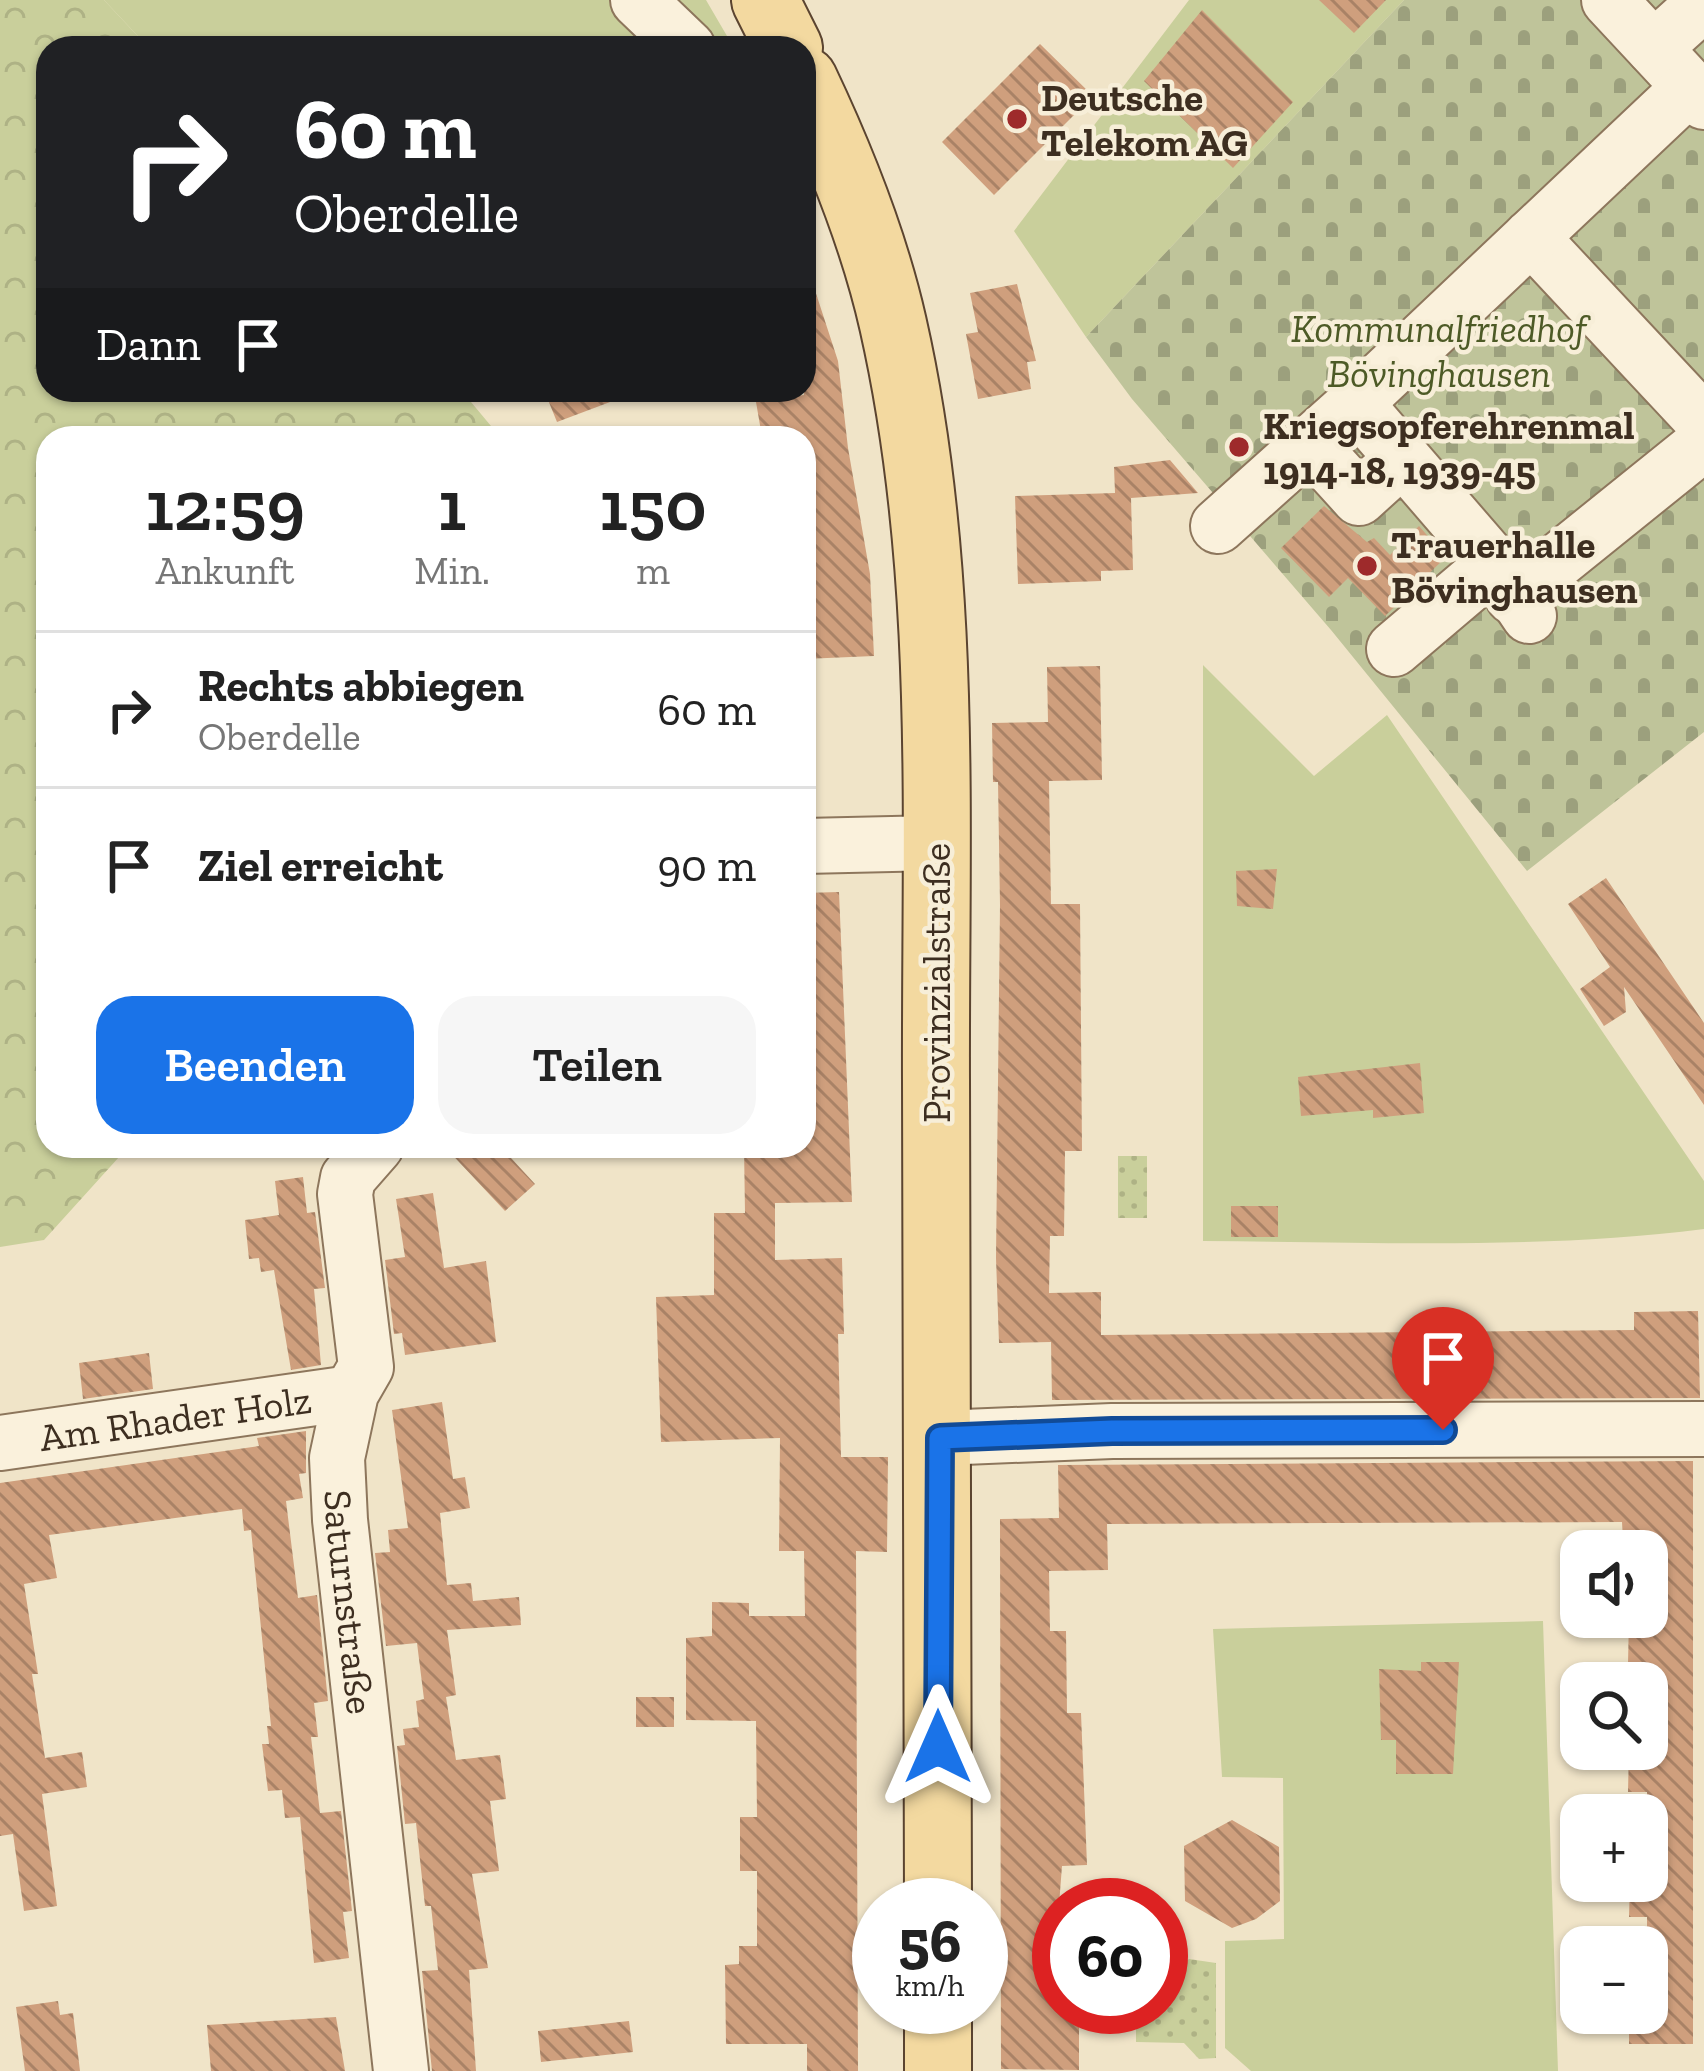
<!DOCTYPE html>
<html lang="de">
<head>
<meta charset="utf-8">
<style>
  body { margin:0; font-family:"Zilla Slab",serif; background:#f6f6f6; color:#222; height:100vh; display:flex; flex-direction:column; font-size:45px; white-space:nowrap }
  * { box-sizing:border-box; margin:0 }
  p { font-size:39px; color:#767676 }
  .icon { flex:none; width:66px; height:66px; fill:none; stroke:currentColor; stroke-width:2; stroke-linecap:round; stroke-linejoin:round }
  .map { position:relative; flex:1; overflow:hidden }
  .side { position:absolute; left:36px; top:426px; width:780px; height:732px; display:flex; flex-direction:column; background:#fff; border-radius:36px; box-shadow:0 3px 9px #0004 }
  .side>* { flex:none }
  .top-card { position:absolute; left:36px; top:36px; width:780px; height:366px; border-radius:36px; box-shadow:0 3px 9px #0004; background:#202124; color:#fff; overflow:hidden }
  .buttons { position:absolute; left:1560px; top:1530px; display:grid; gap:24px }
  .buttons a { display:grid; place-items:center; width:108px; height:108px; border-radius:24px; background:#fff; box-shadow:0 3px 9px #0004; font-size:60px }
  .speed { position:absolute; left:852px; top:1878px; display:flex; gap:24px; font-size:60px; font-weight:700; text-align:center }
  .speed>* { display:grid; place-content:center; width:156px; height:156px; border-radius:50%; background:#fff; box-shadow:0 3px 9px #0004; line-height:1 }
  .speed small { font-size:30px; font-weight:400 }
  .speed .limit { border:18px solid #d22; background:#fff; color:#111 }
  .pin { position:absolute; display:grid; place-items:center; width:102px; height:102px; color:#fff; margin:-123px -51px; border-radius:50% 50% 50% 0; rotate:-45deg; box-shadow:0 0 12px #0007 }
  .pin .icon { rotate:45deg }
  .me { position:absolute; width:132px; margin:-66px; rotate:0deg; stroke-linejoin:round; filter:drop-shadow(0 0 9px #0008) }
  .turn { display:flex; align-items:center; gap:42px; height:252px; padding:0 60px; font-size:54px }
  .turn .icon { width:156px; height:156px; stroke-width:2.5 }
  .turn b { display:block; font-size:84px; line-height:102px }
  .then { display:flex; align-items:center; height:114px; padding:0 60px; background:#0003; gap:24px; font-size:45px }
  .eta { display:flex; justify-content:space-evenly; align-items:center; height:204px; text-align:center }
  .eta b { font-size:72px; font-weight:600; line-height:84px }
  .cta { display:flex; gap:24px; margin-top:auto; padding:24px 60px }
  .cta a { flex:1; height:138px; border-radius:36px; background:#1a73e8; color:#fff; font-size:48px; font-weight:600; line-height:138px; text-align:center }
  .cta a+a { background:#f6f6f6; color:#222 }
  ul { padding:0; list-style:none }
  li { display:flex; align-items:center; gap:36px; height:156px; padding:0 60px; border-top:3px solid #e0e0e0 }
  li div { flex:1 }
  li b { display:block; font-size:45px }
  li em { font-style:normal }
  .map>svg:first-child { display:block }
  .green { fill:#c9cf9b }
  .forest { fill:url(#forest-crowns) }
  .cemetery { fill:url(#cemetery-stones) }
  .park { fill:url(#park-dots) }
  .building { fill:url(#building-back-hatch) }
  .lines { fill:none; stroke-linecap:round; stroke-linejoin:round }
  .minor-casing { stroke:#8d765c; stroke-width:58 }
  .major-casing { stroke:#5b4430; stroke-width:70 }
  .minor { stroke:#faf1dc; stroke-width:54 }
  .major { stroke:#f3d9a0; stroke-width:66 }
  .route-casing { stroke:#114b97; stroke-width:30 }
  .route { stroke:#1a73e8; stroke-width:21 }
  .poi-dot { fill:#9e2a2b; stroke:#f7eed8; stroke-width:4.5 }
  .labels { text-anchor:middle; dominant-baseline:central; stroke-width:9; stroke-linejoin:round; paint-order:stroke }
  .poi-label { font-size:39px; font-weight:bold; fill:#3d2e20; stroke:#f7eed8; text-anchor:start }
  .park-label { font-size:39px; font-style:italic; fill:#4d5a26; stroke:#f7eed8 }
  .street-label { font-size:39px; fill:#3d2e20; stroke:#f7eed8 }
</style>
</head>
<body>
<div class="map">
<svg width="1704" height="2071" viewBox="0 0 1704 2071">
  <defs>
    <pattern id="forest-crowns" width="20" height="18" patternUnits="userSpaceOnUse" patternTransform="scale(3)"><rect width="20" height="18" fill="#c9cf9b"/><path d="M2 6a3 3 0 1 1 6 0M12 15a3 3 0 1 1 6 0" fill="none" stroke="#aeb285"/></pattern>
    <pattern id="cemetery-stones" width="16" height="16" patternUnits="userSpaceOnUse" patternTransform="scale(3)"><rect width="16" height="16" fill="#bfc49a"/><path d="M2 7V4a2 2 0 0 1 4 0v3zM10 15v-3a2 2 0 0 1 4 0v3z" fill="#9ca07d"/></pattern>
    <pattern id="park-dots" width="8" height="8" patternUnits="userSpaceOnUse" patternTransform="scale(3)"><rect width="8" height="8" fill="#c9cf9b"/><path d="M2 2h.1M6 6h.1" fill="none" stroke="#aeb285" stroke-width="1.8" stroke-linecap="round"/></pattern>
    <pattern id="building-back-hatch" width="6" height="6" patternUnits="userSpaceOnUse" patternTransform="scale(3)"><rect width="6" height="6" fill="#cf9f7d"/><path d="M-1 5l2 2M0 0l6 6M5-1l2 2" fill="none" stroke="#a98266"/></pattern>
  </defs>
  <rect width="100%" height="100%" fill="#f0e4c8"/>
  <path class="green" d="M104 0H706L734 48H149Z
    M1189 0H1404L1086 337 1014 231Z
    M1203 665 1314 776 1387 715 1704 1181V1229C1538 1250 1370 1242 1203 1241Z
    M1543 1621 1558 2071H1251L1225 2048V1941L1284 1939 1283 1778 1222 1777 1213 1629Z"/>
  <path class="forest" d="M0 0H104L149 48H48V390H461L501 438H48V1146H129L44 1240 0 1247Z"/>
  <path class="cemetery" d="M1404 0H1704V732L1527 871 1331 630 1132 399 1086 337Z"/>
  <path class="park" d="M1118 1156H1147V1218H1118Z
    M1189 1959 1216 1963V2058L1199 2059 1184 2043 1136 2042V2012H1159L1161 1981Z"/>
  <path class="building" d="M1319 0H1386L1354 33Z
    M1202 10 1293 102 1233 168 1144 81Z
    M1040 44 1093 96 994 195 942 142Z
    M810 275 838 361 848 448 870 574 874 656 804 659V438H783L782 429 761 431 756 402 804 395V276Z
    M1017 284 1036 361 1027 362 1031 389 978 399 966 334 978 332 970 293Z
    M544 390H634V393L557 422Z
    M1170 460 1198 493 1131 498 1133 570 1101 571V581L1018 584 1015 496 1115 493 1114 467Z
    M1324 506 1367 542 1374 538 1390 555 1419 526 1446 557 1385 616 1348 578 1329 597 1281 548Z
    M1100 666 1102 780 1049 781 1051 904H1080L1082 1151H1065L1064 1236H1050L1049 1293 1101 1292V1335L1634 1330V1312L1698 1311 1700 1398 1052 1400 1051 1342 999 1343 996 1258 1000 905 998 782H993L992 723 1048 722 1047 667Z
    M1277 869 1273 909 1237 906 1236 871Z
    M1606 878 1704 1023V1105L1624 987 1626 1012 1604 1026 1580 989 1610 967 1568 904Z
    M839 892 852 1202 775 1203V1260L842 1258 844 1334H838L841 1457H888L887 1552 856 1551 858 2071H807V2044H726L725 1965 739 1964V1946H757V1871H740V1817H757L756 1721 686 1720V1638L712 1636V1602L749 1603V1616H805L804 1551H779L780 1438 661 1442 656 1297 714 1295V1213H745L744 1146H804V893Z
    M1420 1063 1424 1113 1373 1118V1110L1301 1116 1298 1077Z
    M444 1146H500L535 1184 505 1211Z
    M303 1177 307 1213 315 1212 325 1288 314 1289 321 1365 291 1370 274 1270 261 1272 259 1258 249 1259 245 1220 279 1215 275 1181Z
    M433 1193 444 1268 486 1261 496 1342 405 1355 402 1333 394 1334 385 1260 405 1257 396 1199Z
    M1231 1206H1278V1237H1231Z
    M149 1353 153 1389 83 1399 79 1363Z
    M442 1402 453 1479 465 1477 470 1508 440 1513 447 1585 471 1583 473 1601 519 1597 521 1625 447 1630 456 1695 446 1697 456 1760 500 1755 506 1799 490 1801 499 1871 472 1874 488 1968 469 1970 476 2071H432L422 1971 438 1970 431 1906H425L416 1823 405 1824 397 1746 405 1745 403 1729 419 1727 416 1701 424 1699 417 1643 386 1646 375 1553 390 1552 388 1530 408 1528 392 1410Z
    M306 1431V1473L299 1474 303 1498 286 1501 298 1598 317 1595 328 1701 314 1703 318 1737H311L320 1813 341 1811 352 1911 343 1912 349 1958 314 1963 300 1817 285 1818 282 1790 268 1791 262 1744H269L267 1726H271L251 1530 244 1531 242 1509 49 1535 57 1578 24 1584 38 1674H32L45 1758 82 1752 87 1787 42 1794 57 1906 24 1911 13 1834 0 1836V1483L259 1446 257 1438Z
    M1693 1461V2044H1629V2013H1647V1917H1629L1630 1881H1647V1792H1628L1629 1749H1647V1664H1628L1629 1617H1647V1539L1623 1540 1622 1522 1107 1524 1108 1570 1049 1571 1050 1631H1066L1067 1713H1081L1087 1865 1062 1866 1059 1905V2009H1079V2070L1001 2069 1000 1519 1059 1518 1058 1465Z
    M1421 1662H1459L1453 1774H1396V1740H1381L1379 1669 1421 1671Z
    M636 1697H674V1727H636Z
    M1232 1820 1279 1847 1280 1901 1256 1919 1232 1928 1185 1901 1184 1846Z
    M58 2001 60 2015 73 2013 80 2071H25L16 2007Z
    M336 2017 345 2071H211L207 2025Z
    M629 2021 633 2052 541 2062 538 2031Z"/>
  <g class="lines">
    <defs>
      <g id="minor">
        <path d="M638 0 688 48"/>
        <path d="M1609 0 1704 102"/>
        <path d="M1654 48 1704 3"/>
        <path d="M1531 237 1704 422"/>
        <path d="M1355 403 1494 564 1529 616"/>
        <path d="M1310 444 1359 498 1402 459"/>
        <path d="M1218 526 1362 397 1690 87"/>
        <path d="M1513 597 1704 443"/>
        <path d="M1394 649 1494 564"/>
        <path d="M804 846 936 843"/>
        <path id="s1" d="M376 1146 348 1178 345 1194 366 1367 351 1393 337 1458 340 1520 401 2071"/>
        <path d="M940 1438 1112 1431 1704 1429"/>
        <path id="s2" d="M0 1443 351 1393"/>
      </g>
      <path id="major" d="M765 0 789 48
        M804 80C841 158 874 240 893 324 949 571 935 828 936 1080 937 1355 938 1630 938 1905
        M938 2007V2071"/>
    </defs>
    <use href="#minor" class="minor-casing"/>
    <use href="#major" class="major-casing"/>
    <use href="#minor" class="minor"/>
    <use href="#major" class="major"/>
  </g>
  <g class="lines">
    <defs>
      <path id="route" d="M938 1747 940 1438 1112 1431 1443 1430"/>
    </defs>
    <use href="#route" class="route-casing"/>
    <use href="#route" class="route"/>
  </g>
  <g class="poi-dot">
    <circle cx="1017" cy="119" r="12"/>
    <circle cx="1239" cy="447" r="12"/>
    <circle cx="1367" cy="566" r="12"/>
  </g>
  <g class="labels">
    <g class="poi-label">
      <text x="1041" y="97">Deutsche<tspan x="1041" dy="45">Telekom AG</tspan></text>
      <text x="1263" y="425">Kriegsopferehrenmal<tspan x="1263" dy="45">1914-18, 1939-45</tspan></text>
      <text x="1391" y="544">Trauerhalle<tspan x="1391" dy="45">Bövinghausen</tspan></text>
    </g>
    <g class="park-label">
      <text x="1439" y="328">Kommunalfriedhof<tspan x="1439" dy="45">Bövinghausen</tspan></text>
    </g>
    <g class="street-label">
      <text transform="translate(936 983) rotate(-90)">Provinzialstraße</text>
      <text stroke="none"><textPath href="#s2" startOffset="177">Am Rhader Holz</textPath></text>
      <text stroke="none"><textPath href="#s1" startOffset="474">Saturnstraße</textPath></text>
    </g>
  </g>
</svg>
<div class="buttons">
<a><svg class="icon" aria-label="sound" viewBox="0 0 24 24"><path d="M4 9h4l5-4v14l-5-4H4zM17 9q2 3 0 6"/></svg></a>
<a><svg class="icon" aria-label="search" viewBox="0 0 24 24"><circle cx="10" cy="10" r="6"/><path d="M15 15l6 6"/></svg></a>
<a>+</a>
<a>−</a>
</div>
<div class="speed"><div>56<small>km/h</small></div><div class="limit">60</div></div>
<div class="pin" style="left:1443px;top:1430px;background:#d93025"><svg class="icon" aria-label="arrive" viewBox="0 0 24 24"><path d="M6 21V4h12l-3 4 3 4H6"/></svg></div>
<svg class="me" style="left:938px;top:1747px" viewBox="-20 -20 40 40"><path d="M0-17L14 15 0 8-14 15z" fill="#1a73e8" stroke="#fff" stroke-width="4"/></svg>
<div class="top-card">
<div class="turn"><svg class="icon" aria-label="right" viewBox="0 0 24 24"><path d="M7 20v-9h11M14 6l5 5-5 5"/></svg><div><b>60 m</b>Oberdelle</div></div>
<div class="then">Dann<svg class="icon" aria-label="arrive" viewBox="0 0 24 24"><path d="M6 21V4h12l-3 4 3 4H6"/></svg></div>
</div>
<section class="side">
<div class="eta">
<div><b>12:59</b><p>Ankunft</p></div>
<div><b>1</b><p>Min.</p></div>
<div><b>150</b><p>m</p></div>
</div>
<ul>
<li><svg class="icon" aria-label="right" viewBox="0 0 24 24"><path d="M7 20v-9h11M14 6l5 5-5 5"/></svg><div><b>Rechts abbiegen</b><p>Oberdelle</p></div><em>60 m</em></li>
<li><svg class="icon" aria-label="arrive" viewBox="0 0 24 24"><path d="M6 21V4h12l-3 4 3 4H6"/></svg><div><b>Ziel erreicht</b></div><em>90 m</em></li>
</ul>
<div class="cta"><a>Beenden</a><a>Teilen</a></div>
</section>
</div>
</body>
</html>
